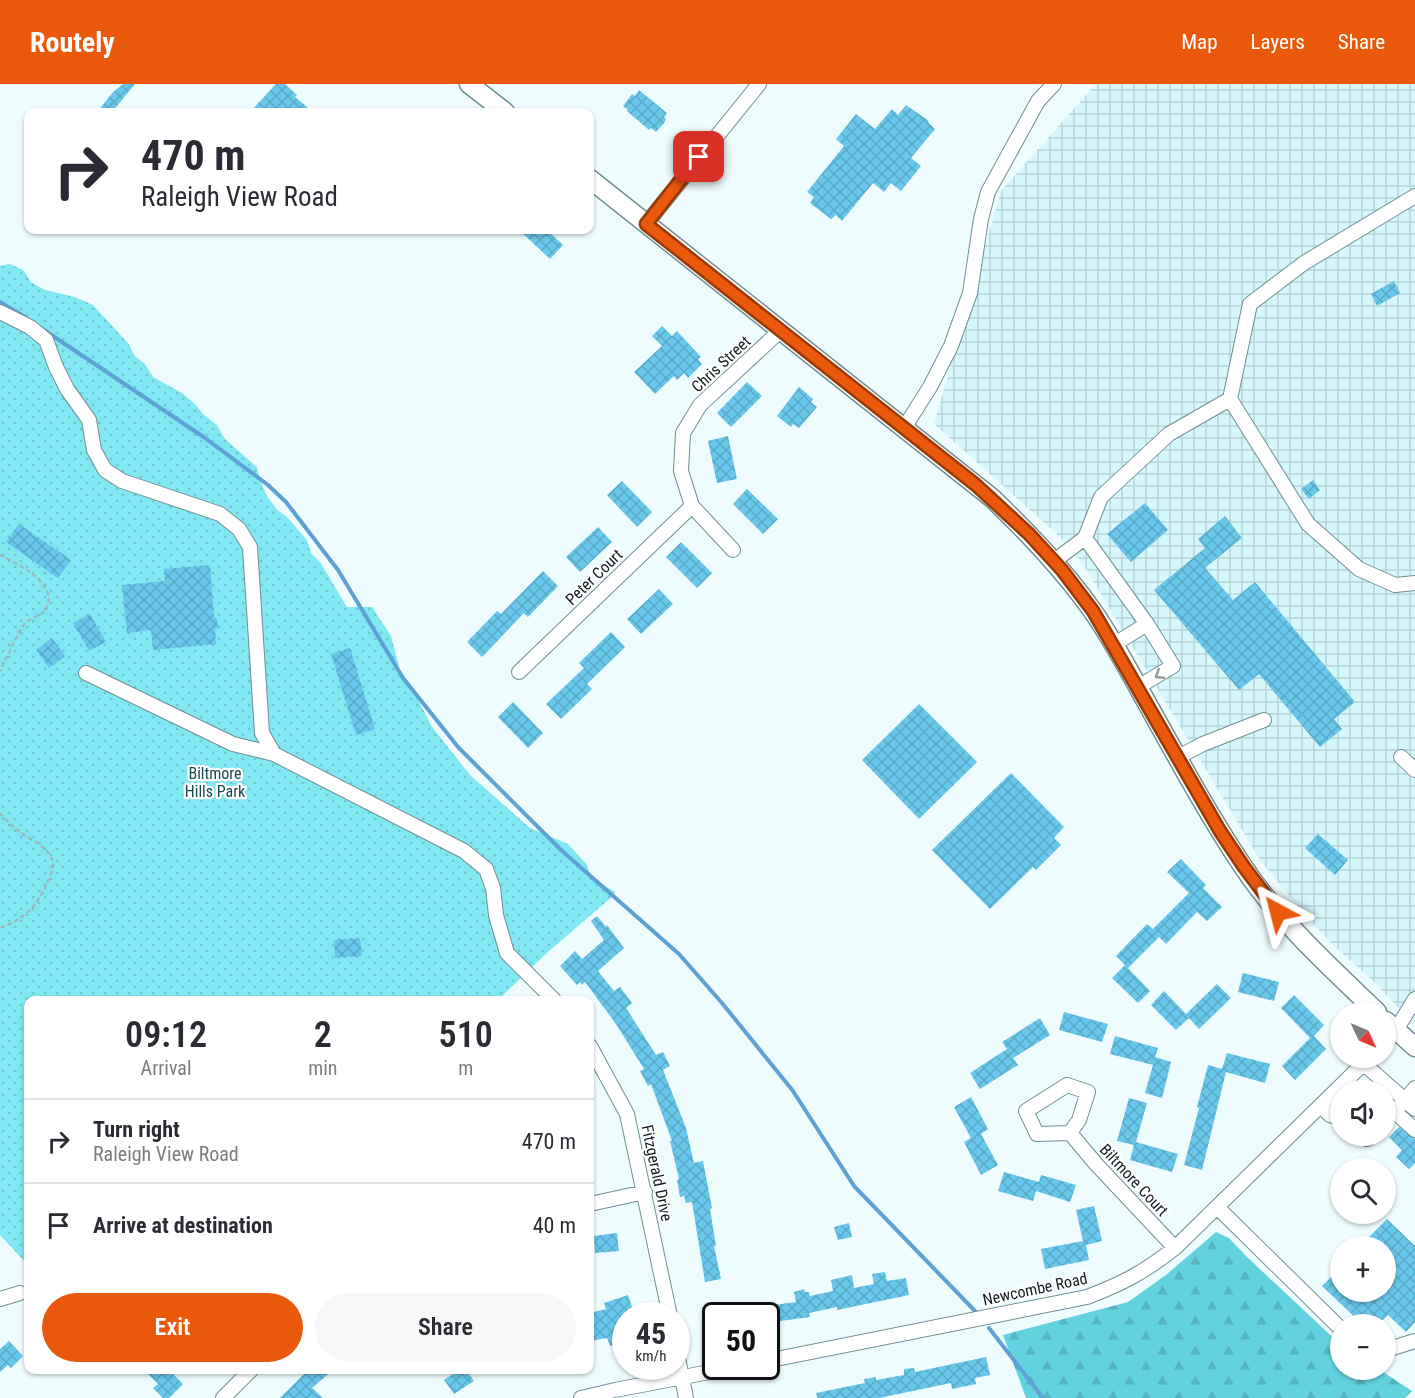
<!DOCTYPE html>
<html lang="en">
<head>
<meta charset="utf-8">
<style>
  body { margin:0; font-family:"Roboto Condensed",sans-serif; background:#f7f7f7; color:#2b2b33; height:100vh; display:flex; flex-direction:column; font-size:22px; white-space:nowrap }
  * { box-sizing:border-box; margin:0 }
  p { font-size:20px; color:#7c7c81 }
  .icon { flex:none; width:33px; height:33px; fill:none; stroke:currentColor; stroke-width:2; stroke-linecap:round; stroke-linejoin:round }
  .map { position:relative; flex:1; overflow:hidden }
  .drawer { position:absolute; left:24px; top:912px; width:570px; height:378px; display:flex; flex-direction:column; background:#fff; border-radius:12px; box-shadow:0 2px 4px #0004 }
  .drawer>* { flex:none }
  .banner { position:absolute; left:24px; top:24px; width:570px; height:126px; border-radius:12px; box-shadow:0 2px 4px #0004; background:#fff; color:#2b2b33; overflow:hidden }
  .needle { width:39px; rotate:134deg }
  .controls { position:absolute; left:1330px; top:918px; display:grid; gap:12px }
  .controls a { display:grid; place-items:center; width:66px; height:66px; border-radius:50%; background:#fff; box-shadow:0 2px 4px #0004; font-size:30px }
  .speed { position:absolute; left:612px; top:1218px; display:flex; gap:12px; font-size:30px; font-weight:700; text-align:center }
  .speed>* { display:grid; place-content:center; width:78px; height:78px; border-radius:50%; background:#fff; box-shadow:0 2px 4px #0004; line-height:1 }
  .speed small { font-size:15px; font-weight:400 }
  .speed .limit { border:3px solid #111; border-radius:9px; background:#fff; color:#111 }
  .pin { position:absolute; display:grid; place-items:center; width:51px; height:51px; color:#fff; margin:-26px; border-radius:12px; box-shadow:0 3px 9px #0006 }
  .me { position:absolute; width:66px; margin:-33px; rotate:322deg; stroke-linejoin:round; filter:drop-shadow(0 0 4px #0008) }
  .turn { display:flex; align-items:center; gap:21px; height:126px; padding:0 18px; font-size:27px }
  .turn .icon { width:78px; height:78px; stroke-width:2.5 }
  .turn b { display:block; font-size:42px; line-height:51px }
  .eta { display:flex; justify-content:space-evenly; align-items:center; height:102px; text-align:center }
  .eta b { font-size:36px; font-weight:600; line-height:42px }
  .button { display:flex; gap:12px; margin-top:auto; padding:12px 18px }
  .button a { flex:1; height:69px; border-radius:36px; background:#ea580c; color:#fff; font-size:24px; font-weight:600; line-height:69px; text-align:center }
  .button a+a { background:#f7f7f7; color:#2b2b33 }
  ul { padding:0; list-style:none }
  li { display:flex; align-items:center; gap:18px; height:84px; padding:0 18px; border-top:2px solid #e1e1e2 }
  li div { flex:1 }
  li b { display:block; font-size:22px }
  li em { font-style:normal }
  header { display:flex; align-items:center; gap:36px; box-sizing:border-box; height:84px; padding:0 30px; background:#ea580c; color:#fff }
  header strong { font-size:28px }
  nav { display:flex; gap:33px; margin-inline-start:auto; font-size:21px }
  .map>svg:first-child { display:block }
  .industrial { fill:url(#industrial-grid) }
  .forest { fill:url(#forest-firs) }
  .park { fill:url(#park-dots) }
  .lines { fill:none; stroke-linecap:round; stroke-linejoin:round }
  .stream { stroke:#5da1d5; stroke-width:4 }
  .building { fill:url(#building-cross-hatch) }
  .minor-casing { stroke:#708f93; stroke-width:16 }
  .major-casing { stroke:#708f93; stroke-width:21 }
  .path { stroke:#a4b1b3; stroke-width:2; stroke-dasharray:4.5 3; stroke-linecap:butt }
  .minor { stroke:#fff; stroke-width:14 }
  .major { stroke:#fff; stroke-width:18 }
  .oneway { stroke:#94999a }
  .route-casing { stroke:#983908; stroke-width:15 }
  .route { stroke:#ea580c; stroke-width:10 }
  .labels { text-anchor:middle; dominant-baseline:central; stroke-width:4.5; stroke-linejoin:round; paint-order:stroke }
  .street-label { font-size:16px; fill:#111d1f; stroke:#fff }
  .park-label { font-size:16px; fill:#184a50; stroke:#fff }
</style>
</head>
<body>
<header>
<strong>Routely</strong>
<nav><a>Map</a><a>Layers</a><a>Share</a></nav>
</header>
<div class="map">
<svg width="1415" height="1314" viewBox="0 0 1415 1314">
  <defs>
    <pattern id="industrial-grid" width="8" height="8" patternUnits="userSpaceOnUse" patternTransform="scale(1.5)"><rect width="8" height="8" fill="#d6f8fd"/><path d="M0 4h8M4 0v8" fill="none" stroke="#b7d4d8"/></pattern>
    <pattern id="forest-firs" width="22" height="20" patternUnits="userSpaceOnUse" patternTransform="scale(1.5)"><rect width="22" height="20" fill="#62d2df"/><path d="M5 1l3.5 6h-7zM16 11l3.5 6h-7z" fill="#54b4bf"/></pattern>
    <pattern id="park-dots" width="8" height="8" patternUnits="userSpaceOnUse" patternTransform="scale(1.5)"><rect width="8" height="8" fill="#81e7f3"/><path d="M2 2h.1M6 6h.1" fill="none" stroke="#6ec6d0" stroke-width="1.8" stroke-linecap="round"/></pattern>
    <pattern id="building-cross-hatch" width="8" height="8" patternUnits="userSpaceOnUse" patternTransform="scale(1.5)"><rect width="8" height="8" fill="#68c7eb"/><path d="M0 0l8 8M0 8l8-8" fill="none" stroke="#59aac9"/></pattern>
  </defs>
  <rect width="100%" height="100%" fill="#effcfe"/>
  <path class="industrial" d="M1096 0H1415V941L1372 896 1333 861 1302 828 1260 776 1083 480 1060 453 934 340 1001 107Z"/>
  <path class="forest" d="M1216 1148 1229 1154 1247 1173 1341 1261V1286H1380L1412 1307 1405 1314H1026L1003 1251 1128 1218 1166 1191Z"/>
  <path class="park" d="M10 180 23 186 31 198 45 206 75 213 93 221 128 259 135 272 145 280 153 293 182 309 195 320 203 330 217 341 225 355 257 383 260 396 267 412 277 426 287 433 307 456 311 469 320 478 347 523H372L391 552 400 586 410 600 432 643 471 692 530 744 568 760 587 781 591 794 615 808 613 812 548 868 498 916H28V1181L0 1151V182Z"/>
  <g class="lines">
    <path class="stream" d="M0 218 25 233
      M41 244 205 354 268 401 286 418 338 486 403 594 458 663 561 766 679 870 722 919 793 1007 854 1102 976 1228
      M989 1244 1043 1314"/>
  </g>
  <path class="building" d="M123 0H135L112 28H97L113 8Z
    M276 0H285L297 11 295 13 313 28H250Z
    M639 6 667 29 664 33 666 35 664 39 656 48 651 44 649 46 627 27 628 26 623 22 632 10 635 12Z
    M906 21 929 37 928 38 935 45 911 74 921 82 901 107 891 99 884 108 873 99 842 137 836 131 831 135 810 119 814 113 807 108 844 62 836 55 856 30 875 45 892 25 898 31Z
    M519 146H547L563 161 550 175Z
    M1394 197 1400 209 1377 222 1371 210Z
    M662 242 672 252 677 247 701 273 698 275 702 280 688 294 684 289 677 296 674 292 655 310 634 288 662 262 652 252Z
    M747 298 762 312 731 343 717 329Z
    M799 303 813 315 811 318 817 323 799 344 793 340 791 343 777 332Z
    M728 352 737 395 717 399 708 357Z
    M1313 396 1320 406 1309 415 1301 405Z
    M622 397 652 428 637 443 607 411Z
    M747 405 778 435 763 450 733 420Z
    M1145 419 1168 446 1131 478 1107 450Z
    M1225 432 1242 454 1205 484 1233 516 1255 498 1355 618 1334 635 1342 645 1320 663 1259 590 1239 606 1154 506 1205 464 1198 455Z
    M19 440 71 476 58 494 6 458Z
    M598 443 612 458 580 488 566 473Z
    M681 458 712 489 697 504 666 473Z
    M210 481 214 534H217L218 544 215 545 216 560 153 566 151 546 127 549 122 501 165 497 164 485Z
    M543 487 558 502 528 533 524 529 482 573 467 558 497 527 501 530Z
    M659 505 673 520 641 550 627 535Z
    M90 530 106 558 89 567 73 539Z
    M611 548 625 563 587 600 592 605 561 635 546 620 584 584 579 579Z
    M52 554 65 572 49 584 36 566Z
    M350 564 375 645 356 651 331 570Z
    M513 618 543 649 528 664 498 633Z
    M919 620 977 678 919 735 862 676Z
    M1011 689 1064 743 1054 754 1061 761 1036 786 1033 783 990 825 932 766Z
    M1318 750 1348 776 1335 791 1305 764Z
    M1181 775 1206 801 1203 804 1222 823 1207 837 1197 828 1166 860 1159 853 1128 884 1116 872 1147 840 1153 845 1189 809 1167 788Z
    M597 832 606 843 607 841 624 864 598 887 614 907 620 903 632 919 626 924 656 971 663 968 670 982 663 986 686 1044 694 1079 703 1077 712 1124 710 1125 716 1162H714L721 1195 705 1198 692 1118 686 1119 684 1112 680 1113 677 1096 679 1095 670 1057H672L651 1000 648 1002 640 987 644 985 616 940 585 898 582 901 580 898 577 901 560 882 575 867 582 875 604 856 591 837Z
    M360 854 362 872 335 874 334 856Z
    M1125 881 1150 907 1138 919 1112 894Z
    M1243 889 1279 898 1274 917 1238 908Z
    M1217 900 1231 914 1199 945 1189 934 1176 946 1151 921 1164 907 1186 930Z
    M1294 911 1324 941 1314 952 1326 965 1295 996 1282 982 1310 954 1281 924Z
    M1064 928 1108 940 1102 958 1059 946Z
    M1040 934 1050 951 1013 974 1018 981 980 1005 970 989 1007 965 1002 958Z
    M1115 952 1158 964 1155 973 1171 978 1162 1014 1145 1009 1153 981 1110 970Z
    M1227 969 1270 980 1265 999 1226 988 1202 1086 1184 1081 1199 1024 1197 1023 1208 981 1222 985Z
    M971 1013 988 1045 981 1050 998 1081 981 1091 964 1058 971 1054 954 1023Z
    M1129 1014 1147 1019 1136 1058 1178 1070 1172 1088 1130 1076 1134 1061 1117 1057Z
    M1399 1043 1415 1055V1079L1409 1085 1396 1073 1402 1066 1389 1053Z
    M1004 1088 1039 1098 1041 1091 1076 1101 1070 1118 1036 1107 1033 1117 998 1107Z
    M1094 1122 1102 1157 1086 1161 1089 1176 1045 1185 1041 1165 1083 1157 1076 1126Z
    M1387 1135 1415 1162V1238L1406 1248 1388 1231 1379 1240H1362L1322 1202 1341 1183V1208H1386V1162H1360Z
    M849 1139 852 1153 838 1156 834 1143Z
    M617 1149 619 1167 595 1169 594 1152Z
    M885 1188 887 1197 906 1194 909 1211 837 1226V1223L809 1229 810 1233 766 1239V1222L796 1218 794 1208 804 1205 805 1208H809L810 1212 833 1207 831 1196 852 1191 854 1204 874 1200 872 1190Z
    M628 1211 635 1232H626V1256L610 1262 607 1254 590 1257V1229L606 1225 604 1219Z
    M9 1257 23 1272 11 1284 8 1281 0 1288V1265Z
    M986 1273 990 1291 975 1294 976 1300 952 1305 951 1299 879 1314H817L816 1309 865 1299 864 1295 876 1293V1296L904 1291V1285L914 1284 915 1288Z
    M144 1286H169L183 1300 169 1314H163L153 1304 158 1300Z
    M308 1286H333L312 1304 323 1314H280Z
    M459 1286H466L474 1297 454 1310 444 1296Z"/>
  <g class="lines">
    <defs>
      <path id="minor" d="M646 140 759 0
        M0 228 30 243 46 256 56 283 67 305 89 336 94 366 105 386 122 397 220 430 239 445 250 463 262 649 274 670 464 767 486 785 493 804 496 831 507 869 554 916
        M1230 315 1250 220 1304 179 1415 112
        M904 344 930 303 951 262 970 209 981 135 988 108 1038 17 1054 0
        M1085 454 1101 413 1169 350 1230 315 1308 440 1359 485 1395 501 1415 499
        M733 466 692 422 681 387 683 349 700 321 781 246
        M1054 477 1085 454 1147 540 1173 582 1138 603
        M1113 561 1147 540
        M519 588 692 422
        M86 589 233 660 274 670
        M1178 673 1203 660 1264 636
        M1401 673 1415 686
        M1386 957 1396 946 1415 915
        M590 962 627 1030 670 1232
        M1364 980 1405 1016 1415 1004
        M1321 1022 1330 1031 1341 1035
        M1415 1025 1405 1016 1394 1027 1415 1046
        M1070 1049 1079 1036 1088 1008 1067 1001 1026 1027 1037 1050 1070 1049 1096 1080 1175 1164
        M1363 1052 1367 1055 1370 1052
        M590 1120 645 1108
        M1217 1123 1341 1245
        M0 1215 20 1209
        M676 1264 686 1314
        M1386 1266 1415 1257
        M766 1277 1087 1213C1124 1199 1144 1188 1175 1164L1369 974
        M223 1314 251 1286
        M581 1314 615 1306 741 1282"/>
      <path id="major" d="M469 0 505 28
        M590 95 992 414C1028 449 1062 484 1092 526 1111 553 1127 583 1143 612 1175 669 1206 727 1242 781 1279 837 1329 882 1377 928
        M1386 937 1415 963"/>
    </defs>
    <use href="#minor" class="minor-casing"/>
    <use href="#major" class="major-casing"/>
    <path class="path" d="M0 471C18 480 45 493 49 514L46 527 26 538 19 548 0 587
      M0 729C6 736 13 743 20 748 30 756 47 762 52 775 55 781 51 791 48 797 38 821 25 835 0 844"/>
    <use href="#minor" class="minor"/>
    <use href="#major" class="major"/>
  </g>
  <defs><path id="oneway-chevron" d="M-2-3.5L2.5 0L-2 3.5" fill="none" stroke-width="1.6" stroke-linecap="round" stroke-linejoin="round" transform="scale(1.5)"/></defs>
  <use class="oneway" href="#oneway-chevron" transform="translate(1159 591) rotate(148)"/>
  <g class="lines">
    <defs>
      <path id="route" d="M699 73 646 140 976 401 1029 450 1062 486 1093 527 1220 747 1244 783 1278 828"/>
    </defs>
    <use href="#route" class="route-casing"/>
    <use href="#route" class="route"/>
  </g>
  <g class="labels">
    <g class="street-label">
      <text transform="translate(721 280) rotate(-43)">Chris Street</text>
      <text transform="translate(594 493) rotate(-44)">Peter Court</text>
      <text transform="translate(657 1089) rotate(78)">Fitzgerald Drive</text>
      <text transform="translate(1134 1096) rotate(47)">Biltmore Court</text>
      <text transform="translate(1035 1205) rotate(-12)">Newcombe Road</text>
    </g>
    <g class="park-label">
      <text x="215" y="689">Biltmore<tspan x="215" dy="18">Hills Park</tspan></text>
    </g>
  </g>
</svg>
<div class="controls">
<a><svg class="needle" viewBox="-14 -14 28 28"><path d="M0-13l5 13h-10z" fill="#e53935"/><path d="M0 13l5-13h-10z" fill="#7c7c81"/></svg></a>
<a><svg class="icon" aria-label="sound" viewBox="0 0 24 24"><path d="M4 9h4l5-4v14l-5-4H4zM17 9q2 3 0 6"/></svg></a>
<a><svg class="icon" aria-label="search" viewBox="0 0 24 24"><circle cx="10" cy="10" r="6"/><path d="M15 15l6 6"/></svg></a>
<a>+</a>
<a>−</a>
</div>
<div class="speed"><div>45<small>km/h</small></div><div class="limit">50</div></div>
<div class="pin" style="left:699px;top:73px;background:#d93025"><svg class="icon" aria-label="arrive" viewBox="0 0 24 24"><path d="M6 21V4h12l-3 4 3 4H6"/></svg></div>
<svg class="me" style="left:1278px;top:828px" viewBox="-20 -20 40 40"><path d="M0-17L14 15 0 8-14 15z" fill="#ea580c" stroke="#fff" stroke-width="4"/></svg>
<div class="banner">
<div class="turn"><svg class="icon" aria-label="right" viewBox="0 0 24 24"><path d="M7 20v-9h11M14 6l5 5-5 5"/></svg><div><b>470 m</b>Raleigh View Road</div></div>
</div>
<section class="drawer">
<div class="eta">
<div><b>09:12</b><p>Arrival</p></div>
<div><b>2</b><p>min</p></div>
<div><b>510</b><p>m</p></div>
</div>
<ul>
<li><svg class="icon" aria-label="right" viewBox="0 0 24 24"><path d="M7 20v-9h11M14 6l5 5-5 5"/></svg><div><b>Turn right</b><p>Raleigh View Road</p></div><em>470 m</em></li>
<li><svg class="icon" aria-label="arrive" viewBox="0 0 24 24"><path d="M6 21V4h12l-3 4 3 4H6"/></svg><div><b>Arrive at destination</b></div><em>40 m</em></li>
</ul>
<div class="button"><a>Exit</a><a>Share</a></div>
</section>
</div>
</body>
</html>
